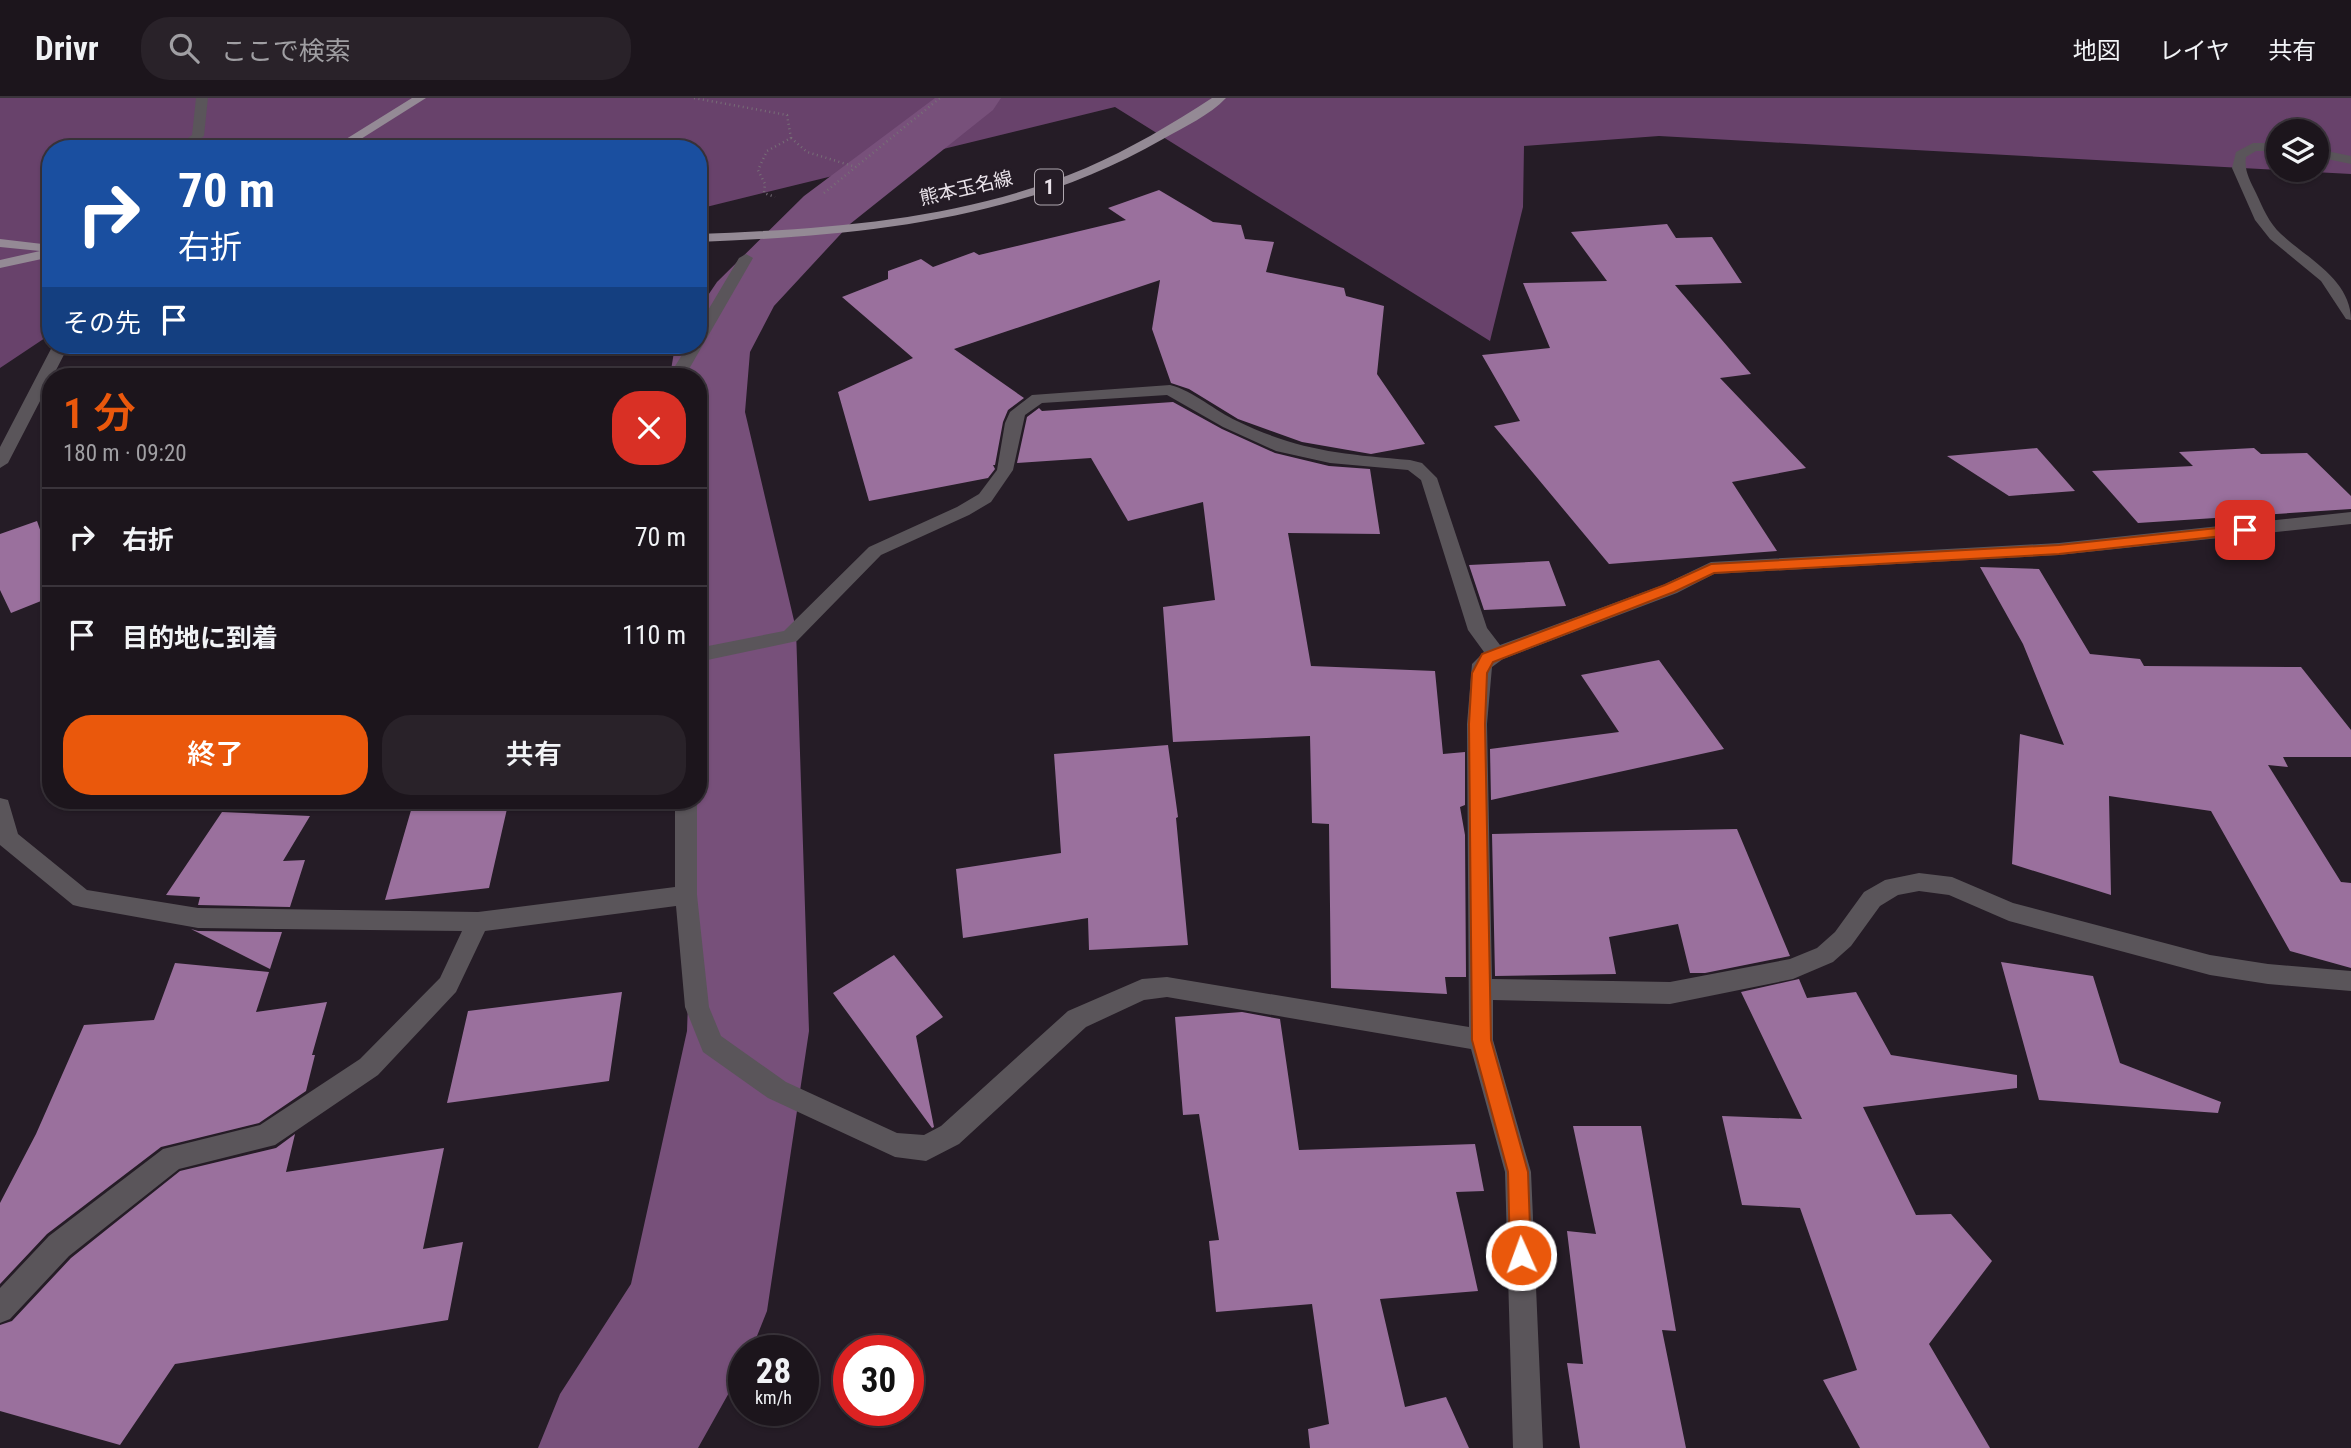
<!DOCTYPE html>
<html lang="ja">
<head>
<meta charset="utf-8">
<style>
  body { margin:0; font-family:"Roboto Condensed","Noto Sans JP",sans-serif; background:#292229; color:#f1f3f6; height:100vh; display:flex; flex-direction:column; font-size:26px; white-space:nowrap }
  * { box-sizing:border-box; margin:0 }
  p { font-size:23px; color:#a09fa3 }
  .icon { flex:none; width:38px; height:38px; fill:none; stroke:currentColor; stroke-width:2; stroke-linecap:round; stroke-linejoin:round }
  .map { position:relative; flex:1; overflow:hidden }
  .drawer { position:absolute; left:42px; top:270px; width:665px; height:441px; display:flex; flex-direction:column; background:#1c151c; border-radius:28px; box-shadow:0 2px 5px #0004,0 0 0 2px #3a343b }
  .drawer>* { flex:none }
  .guide { position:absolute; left:42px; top:42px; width:665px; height:214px; border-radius:28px; box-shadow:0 2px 5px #0004,0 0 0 2px #3a343b; background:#1a4fa0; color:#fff; overflow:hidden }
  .controls { position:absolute; left:2266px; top:21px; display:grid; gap:14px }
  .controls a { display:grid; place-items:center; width:63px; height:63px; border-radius:50%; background:#1c151c; box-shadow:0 2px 5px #0004,0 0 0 2px #3a343b; font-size:35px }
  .speed { position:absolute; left:728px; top:1237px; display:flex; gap:14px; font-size:35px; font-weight:700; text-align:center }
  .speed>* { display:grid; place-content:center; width:91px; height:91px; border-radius:50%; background:#1c151c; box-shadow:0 2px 5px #0004,0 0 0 2px #3a343b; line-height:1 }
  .speed small { font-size:18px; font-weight:400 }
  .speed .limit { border:10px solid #d22; background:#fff; color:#111 }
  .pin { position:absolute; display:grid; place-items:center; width:60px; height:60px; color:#fff; margin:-30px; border-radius:14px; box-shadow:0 4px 10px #0006 }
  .me { position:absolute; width:77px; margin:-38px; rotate:358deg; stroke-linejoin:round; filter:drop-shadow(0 0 5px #0008) }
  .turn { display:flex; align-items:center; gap:24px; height:147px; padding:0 21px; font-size:32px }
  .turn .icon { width:91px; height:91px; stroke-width:2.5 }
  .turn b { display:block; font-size:49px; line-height:60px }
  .then { display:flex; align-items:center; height:66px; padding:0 21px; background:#0003; gap:14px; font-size:26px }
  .round { display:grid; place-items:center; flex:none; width:74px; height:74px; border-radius:28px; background:#292229 }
  .headline { display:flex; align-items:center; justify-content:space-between; height:119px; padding:0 21px }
  h1 { font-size:42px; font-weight:600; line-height:52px; color:#ea580c }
  .cta { display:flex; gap:14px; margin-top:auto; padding:14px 21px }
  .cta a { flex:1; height:80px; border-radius:28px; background:#ea580c; color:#fff; font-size:28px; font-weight:600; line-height:80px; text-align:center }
  .cta a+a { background:#292229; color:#f1f3f6 }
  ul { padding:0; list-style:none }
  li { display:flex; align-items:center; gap:21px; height:98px; padding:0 21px; border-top:2px solid #3a343b }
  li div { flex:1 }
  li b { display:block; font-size:26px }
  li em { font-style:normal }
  header { display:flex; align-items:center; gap:42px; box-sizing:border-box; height:98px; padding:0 35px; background:#1c151c; border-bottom:2px solid #3a343b }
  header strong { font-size:33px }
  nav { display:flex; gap:38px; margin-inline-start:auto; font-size:24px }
  .search { width:490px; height:63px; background:#292229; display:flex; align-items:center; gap:18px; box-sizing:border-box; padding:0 24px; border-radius:28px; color:#a09fa3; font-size:26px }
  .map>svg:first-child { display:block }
  .forest { fill:#68426b; fill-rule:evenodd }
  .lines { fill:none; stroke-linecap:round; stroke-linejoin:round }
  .river { fill:#77507a; fill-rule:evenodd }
  .building { fill:#9a709d }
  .path { stroke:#776e77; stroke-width:2.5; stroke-dasharray:1 3.5; stroke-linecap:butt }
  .street { fill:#5a555a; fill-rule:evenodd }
  .primary { fill:#948a95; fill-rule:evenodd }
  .route { fill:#ea580c; stroke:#983908; stroke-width:2 }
  .labels { text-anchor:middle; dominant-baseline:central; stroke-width:5; stroke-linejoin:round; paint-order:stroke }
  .far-street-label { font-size:19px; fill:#eae3ea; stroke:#251c26 }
  .shield { fill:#251c26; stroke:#afa7af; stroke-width:2 }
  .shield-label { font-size:21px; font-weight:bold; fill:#eae3ea }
</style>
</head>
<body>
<header>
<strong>Drivr</strong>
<div class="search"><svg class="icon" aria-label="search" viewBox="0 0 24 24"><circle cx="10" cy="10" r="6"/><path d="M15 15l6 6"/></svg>ここで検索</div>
<nav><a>地図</a><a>レイヤ</a><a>共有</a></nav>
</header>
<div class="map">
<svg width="2351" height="1350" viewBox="0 0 2351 1350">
  <rect width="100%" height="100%" fill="#251c26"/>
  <path class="forest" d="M0 0H2351V76L1659 38 1524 48 1523 109 1490 243 1115 9 698 111V51H51V236L0 270ZM2278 33H2317V72H2278Z"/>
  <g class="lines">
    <path class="river" d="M935 0H1001L993 12 850 126 774 208 750 254 745 314 796 531 809 933 767 1213 751 1253H744V1268L698 1350H538L560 1296 631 1186 687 933 695 702H698L700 531 698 517V278H670L674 254 678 247H698V212L717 184 804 98Z"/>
  </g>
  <path class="building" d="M1159 92 1213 124 1241 127 1245 141 1274 144 1266 174 1344 190 1346 198 1384 208 1377 276 1425 346 1371 356 1302 344 1238 321 1189 291 1171 285 1152 231 1160 182 954 251 1024 300 1008 312 1003 324 995 367H993L995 371 988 380 869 403 838 294 913 260 842 199 888 181V173L921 161 933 169 974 154 979 157 1126 122 1108 110Z
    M1667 126 1676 140 1712 139 1742 185 1675 187 1751 276 1720 280 1806 370 1732 384 1777 453 1609 466 1494 328 1520 323 1482 257 1550 250 1523 185 1607 183 1571 134Z
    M1173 304 1222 331 1275 355 1329 368 1370 371 1380 436 1288 435 1311 568 1435 573 1443 656 1465 654V707L1460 709 1465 737 1466 879H1445L1447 896 1331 890 1329 726 1312 725 1310 638 1173 644 1163 509 1215 502 1203 404 1128 423 1091 360 1017 365 1027 319 1039 310 1042 313Z
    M2037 350 2075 393 2009 398 1947 358Z
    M2254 350 2261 356 2307 355 2351 398V411L2138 425 2092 373 2193 368 2179 354Z
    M37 423 51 463V499L11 515 0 492V436Z
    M1549 463 1566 508 1484 512 1469 467Z
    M1980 469 2039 471 2090 556 2140 561 2144 568 2301 569 2351 632V659H2283L2288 669 2268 667 2341 784 2351 785V870L2290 853 2211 713 2109 698 2111 797 2012 766 2020 636 2064 647 2023 546Z
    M1659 562 1724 651 1491 702 1490 651 1619 634 1581 577Z
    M1168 647 1178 719 1176 720 1188 847 1089 852 1088 820 963 840 956 771 1061 755 1054 656Z
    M414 702H509L489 790 385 802Z
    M222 714 310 718 283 763 305 762 290 809 198 807 200 799 166 797Z
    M1737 731 1790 858 1705 875H1690L1678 826 1609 839 1616 876 1495 878 1492 736Z
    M191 831 198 833 282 834 270 871Z
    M894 857 943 919 916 938 934 1029 932 1030 833 895Z
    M2001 864 2093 878 2120 965 2221 1004 2218 1015 2039 1002Z
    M175 865 269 874 256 914 327 904 312 957H315L306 993 259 1025 161 1049 47 1136 0 1186V1105L36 1036 84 927 154 922Z
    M1799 881 1807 900 1856 894 1891 957 2017 977V990L1863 1009 1916 1117 1951 1116 1992 1163 1929 1246 1990 1350H1860L1823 1282 1857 1272 1800 1110 1742 1107 1722 1018 1802 1021 1741 894Z
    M622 894 609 983 447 1005 468 913Z
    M1242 914 1280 921 1299 1052 1475 1046 1484 1093 1456 1094 1478 1193 1380 1201 1405 1309 1446 1299 1469 1350H1310L1308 1331 1329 1326 1312 1206 1216 1214 1209 1143 1219 1142 1199 1016 1183 1017 1175 919Z
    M1573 1028H1641L1676 1233 1662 1232 1686 1350H1580L1567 1265 1583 1266 1567 1133 1596 1136Z
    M295 1036 286 1074 444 1050 423 1151 463 1144 448 1222 175 1266 120 1347 0 1313V1227L12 1223 71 1160 180 1073 276 1050Z"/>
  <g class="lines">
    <path class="path" d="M694 0 787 17 791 40 767 53 758 72 765 86 764 95 775 99
      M791 40 807 54 856 69
      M824 95 940 0"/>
    <path class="street" d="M196 0H208L204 38 188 51H173L192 37Z
      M2253 45H2278V53H2256L2246 59C2244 73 2250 82 2256 95 2263 110 2269 125 2281 136 2308 161 2351 182 2351 222L2346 221 2321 183 2270 141 2255 122 2232 70 2236 54Z
      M2317 51 2351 58V66L2317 59Z
      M746 156 753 160 685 278H669L688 247H698V229L739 160Z
      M53 247H69L8 365 0 370V349Z
      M1170 287C1194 293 1215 313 1237 323 1299 353 1343 356 1410 362L1422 365 1437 380 1487 530 1500 547 1663 487 1711 464 2059 445 2351 414V426L2059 457 1714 476 1677 495 1503 561 1492 569 1487 626 1492 881 1670 884 1790 861 1817 850 1835 834 1864 794 1885 782 1919 775 1952 779 2013 805 2210 857 2268 866 2351 873V893L2268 886 2210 877 2009 823 1949 797 1919 793 1898 797 1880 808 1851 848 1833 864 1793 881 1670 906 1493 902V942L1531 1074 1543 1350H1513L1505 1074 1471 951 1167 899 1144 902 1086 929 959 1046 926 1063 895 1059 768 1000 703 954 685 909 676 808 485 833 456 894 378 977 275 1047 179 1071 69 1158 10 1221 0 1225V1190L49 1138 163 1051 260 1027 360 961 440 880 462 833 198 830 81 809 73 807 0 747V700L8 702 18 736 87 792 198 810 478 814 675 789V702H697V797L709 909 721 938 786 984 897 1035 924 1037 941 1028 1068 913 1142 881 1167 879 1469 929 1467 626 1472 566 1484 554 1468 532 1421 382 1408 372 1330 365 1276 353 1223 329 1167 297 1042 305 1025 317 1013 372 991 404 969 417 881 457 797 543 698 564V550L784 533 869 449 957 409 979 396 997 372 1005 325 1010 314 1032 297Z"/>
    <path class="primary" d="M412 0H426L345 51H330Z
      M1212 0H1226C1210 17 1184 29 1163 41 1022 123 858 138 698 144V136C829 131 964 122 1086 70 1130 51 1172 26 1212 0Z
      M0 141 51 147V159L0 170V162L40 153 0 149Z"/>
  </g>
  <path class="route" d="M2245 427 2250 429V435L2059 456 1714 475 1674 494 1493 564 1487 575 1485 626 1491 942 1528 1074 1531 1157 1528 1165 1521 1168 1514 1165 1510 1157 1508 1074 1472 942 1469 626 1472 575 1482 556 1665 487 1711 466 2059 447Z"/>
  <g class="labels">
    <g class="far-street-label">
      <text transform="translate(966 90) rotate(-13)">熊本玉名線</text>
    </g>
    <rect class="shield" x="1035" y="71.5" width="28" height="35" rx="5"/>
    <g class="shield-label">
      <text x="1049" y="89">1</text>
    </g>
  </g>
</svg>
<div class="controls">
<a><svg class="icon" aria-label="layers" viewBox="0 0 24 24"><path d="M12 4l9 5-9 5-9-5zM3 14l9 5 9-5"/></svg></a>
</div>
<div class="speed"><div>28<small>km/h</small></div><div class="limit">30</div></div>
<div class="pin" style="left:2245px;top:432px;background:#d93025"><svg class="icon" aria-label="arrive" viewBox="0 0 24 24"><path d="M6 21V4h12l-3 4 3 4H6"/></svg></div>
<svg class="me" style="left:1521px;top:1157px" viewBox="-20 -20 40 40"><circle r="17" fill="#ea580c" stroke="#fff" stroke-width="3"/><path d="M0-11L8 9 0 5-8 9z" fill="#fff"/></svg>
<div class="guide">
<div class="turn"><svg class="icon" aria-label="right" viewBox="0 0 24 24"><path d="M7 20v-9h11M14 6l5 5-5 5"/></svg><div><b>70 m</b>右折</div></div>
<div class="then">その先<svg class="icon" aria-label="arrive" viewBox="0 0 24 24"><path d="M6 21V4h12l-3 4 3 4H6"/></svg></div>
</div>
<section class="drawer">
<div class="headline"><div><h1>1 分</h1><p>180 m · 09:20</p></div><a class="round" style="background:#d93025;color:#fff"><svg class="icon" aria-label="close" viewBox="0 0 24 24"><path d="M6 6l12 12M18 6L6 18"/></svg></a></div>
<ul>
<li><svg class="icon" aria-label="right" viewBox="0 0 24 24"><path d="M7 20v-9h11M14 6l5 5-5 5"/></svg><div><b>右折</b></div><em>70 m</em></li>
<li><svg class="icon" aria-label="arrive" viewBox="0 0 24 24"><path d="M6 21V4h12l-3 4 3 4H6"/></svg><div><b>目的地に到着</b></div><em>110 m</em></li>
</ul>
<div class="cta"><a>終了</a><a>共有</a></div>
</section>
</div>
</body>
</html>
